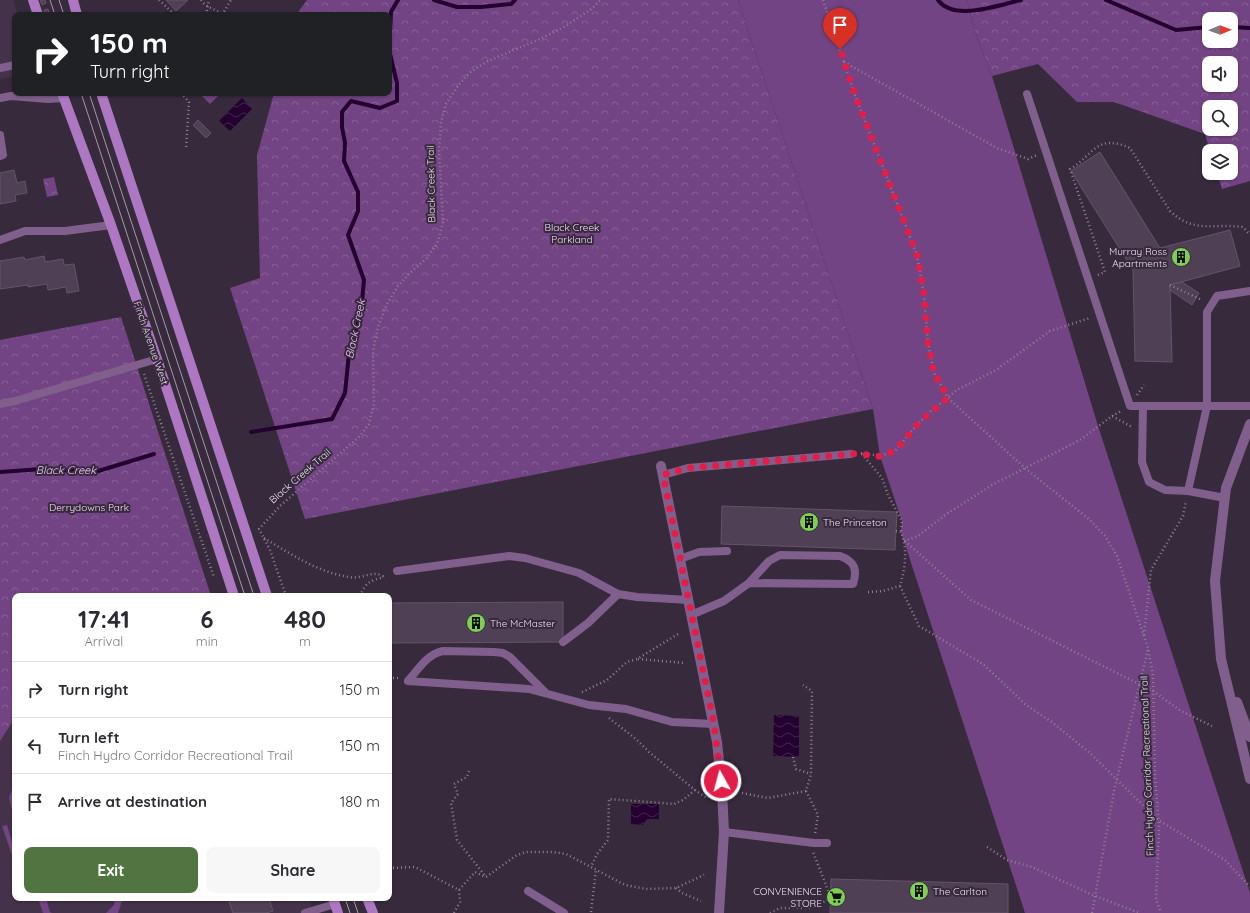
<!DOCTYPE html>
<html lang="en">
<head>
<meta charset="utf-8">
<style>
  body { margin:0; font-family:Quicksand,sans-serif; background:#f7f7f7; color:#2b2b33; height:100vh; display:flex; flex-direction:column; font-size:15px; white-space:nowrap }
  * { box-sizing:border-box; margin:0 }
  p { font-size:13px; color:#7c7c81 }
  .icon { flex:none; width:22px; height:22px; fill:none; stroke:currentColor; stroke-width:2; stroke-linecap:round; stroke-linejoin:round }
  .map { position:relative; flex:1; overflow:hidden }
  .drawer { position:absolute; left:12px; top:593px; width:380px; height:308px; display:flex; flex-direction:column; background:#fff; border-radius:8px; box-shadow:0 1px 3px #0004 }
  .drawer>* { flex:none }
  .banner { position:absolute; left:12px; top:12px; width:380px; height:84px; border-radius:8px; box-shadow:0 1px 3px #0004; background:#202124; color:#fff; overflow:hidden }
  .needle { width:26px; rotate:89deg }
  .tools { position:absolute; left:1202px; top:12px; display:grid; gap:8px }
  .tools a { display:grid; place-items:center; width:36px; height:36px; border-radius:8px; background:#fff; box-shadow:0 1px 3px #0004; font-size:20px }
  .pin { position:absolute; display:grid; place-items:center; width:34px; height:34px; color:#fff; margin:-41px -17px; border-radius:50% 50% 50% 0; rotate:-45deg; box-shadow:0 0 4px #0007 }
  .pin .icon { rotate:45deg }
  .me { position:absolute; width:44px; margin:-22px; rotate:353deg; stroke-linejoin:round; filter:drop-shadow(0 0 3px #0008) }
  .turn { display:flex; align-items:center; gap:14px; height:84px; padding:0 12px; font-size:18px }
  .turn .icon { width:52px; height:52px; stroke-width:2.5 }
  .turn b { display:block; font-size:28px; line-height:34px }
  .eta { display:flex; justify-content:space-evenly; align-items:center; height:68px; text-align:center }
  .eta b { font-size:24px; font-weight:800; line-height:28px }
  .primary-button { display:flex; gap:8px; margin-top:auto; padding:8px 12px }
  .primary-button a { flex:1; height:46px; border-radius:8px; background:#517541; color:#fff; font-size:16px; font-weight:800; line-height:46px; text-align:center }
  .primary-button a+a { background:#f7f7f7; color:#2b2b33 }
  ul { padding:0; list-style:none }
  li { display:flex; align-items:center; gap:12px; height:56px; padding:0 12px; border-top:1px solid #e1e1e2 }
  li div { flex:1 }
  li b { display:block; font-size:15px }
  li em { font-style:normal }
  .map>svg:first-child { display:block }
  .built { fill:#43324a }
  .grass { fill:#724483 }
  .park { fill:url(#park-crowns); fill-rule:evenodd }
  .water { fill:url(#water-waves) }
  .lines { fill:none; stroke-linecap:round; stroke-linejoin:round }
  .stream { stroke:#240130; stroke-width:4 }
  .building { fill:#4f4055; stroke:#64546a }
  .path { stroke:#8e8292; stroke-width:2.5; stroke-dasharray:1 3; stroke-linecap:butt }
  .service { stroke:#805f8d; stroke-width:8 }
  .minor { stroke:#805f8d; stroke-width:10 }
  .tertiary { stroke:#805f8d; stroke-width:10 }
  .secondary { stroke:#ad78c1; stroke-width:10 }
  .tram { stroke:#a398a8; stroke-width:1 }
  .route { stroke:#e11d48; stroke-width:7; stroke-dasharray:0 12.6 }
  .labels { text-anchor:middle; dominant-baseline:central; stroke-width:4; stroke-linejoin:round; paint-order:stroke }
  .street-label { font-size:10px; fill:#e8dfec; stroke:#382a3d }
  .park-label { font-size:10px; fill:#f3d8fe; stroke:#382a3d }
  .poi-label { font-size:10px; fill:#e8dfec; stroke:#382a3d; text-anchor:start }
  .water-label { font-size:11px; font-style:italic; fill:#eec6ff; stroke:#382a3d }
</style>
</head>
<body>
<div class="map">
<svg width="1250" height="913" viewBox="0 0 1250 913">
  <defs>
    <pattern id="park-crowns" width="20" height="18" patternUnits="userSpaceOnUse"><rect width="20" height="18" fill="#724483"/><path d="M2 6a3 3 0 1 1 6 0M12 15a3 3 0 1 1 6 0" fill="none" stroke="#865f95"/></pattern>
    <pattern id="water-waves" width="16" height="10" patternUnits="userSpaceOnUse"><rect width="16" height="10" fill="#240130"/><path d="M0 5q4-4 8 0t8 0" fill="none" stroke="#44264e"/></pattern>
  </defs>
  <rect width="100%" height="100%" fill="#382a3d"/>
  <path class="built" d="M0 0H13L18 15H15V76L0 79Z
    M15 718V898H309L314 913H0V741Z"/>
  <path class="grass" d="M738 0H967L977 38 992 76 1098 426 1250 893V913H1025L901 532 902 521 880 456 873 409Z
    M199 93H221L210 104Z
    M15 783V824L9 797Z
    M7 825 15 852V864L2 826Z
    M38 898H46L50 912 52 913H43Z
    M115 898H123L118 913H106L114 905Z"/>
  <path class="park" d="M307 0H738L873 409 305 519 230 288 260 278 257 155 274 93H389V15H296Z
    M967 0H1250V181L1222 189 1217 173H1231V151H1210L1205 134 1114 102H1077L1038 64 992 76 977 38ZM1209 19H1231V41H1209ZM1209 63H1231V85H1209ZM1209 107H1231V129H1209Z
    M54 177 58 195 47 197 43 179Z
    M121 317 211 596H15V718L0 741V340Z"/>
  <path class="water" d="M242 98 252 109 230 131 219 121Z
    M774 715 799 716V757L773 756Z
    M631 804H659V819H647L643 825 631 824Z"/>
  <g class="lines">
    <path class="stream" d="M434 0 457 7H481L511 4 515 0
      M938 0C954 22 999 5 1021 0
      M1106 0 1176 30 1209 27
      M1231 27 1250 28
      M251 432 332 419 345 393 349 353 361 312 364 280 348 235 358 211V192L344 161 345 143 342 127V112L351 101 380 108 397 101V83L389 50 391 12 398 0
      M0 472 42 469 95 472 154 454"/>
  </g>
  <path class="building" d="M40 0H45L46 3 42 5Z
    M166 0H188L176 11Z
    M48 9 50 15H45L44 10Z
    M198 120 211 133 206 138 193 125Z
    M1100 152 1160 248 1230 230 1240 266 1170 285 1172 362 1135 361 1133 270 1071 171Z
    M14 170 17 183 25 181 27 193 15 195 16 201 0 204V173Z
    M44 256 45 262 63 259 64 265 74 264 79 291 67 293 66 287 48 290 47 284 28 287V285L0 289V261L24 257 25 260Z
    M1182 282 1199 293 1192 305 1170 290V285Z
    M722 506 897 512 895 550 721 544Z
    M563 602V642L389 643V603Z
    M831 879 1008 884V913H830Z
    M228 898H269L273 911 266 913H233Z"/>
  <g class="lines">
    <path class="path" d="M159 0 175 15
      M201 0 205 5 225 15
      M823 0 855 95 917 255 924 295 928 343 934 373 948 398 1026 469 1090 520 1105 536 1117 556 1148 648 1153 676 1155 776 1159 827 1156 899 1161 913
      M206 15 209 0
      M222 15 231 0
      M844 62 997 148 1028 159 1037 155
      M181 93 189 102 186 149
      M1098 275 1105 272 1070 169C1094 155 1096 133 1130 148L1170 211C1194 234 1214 223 1243 227L1250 235
      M1170 285 1202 300
      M144 374 214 577
      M1137 395 1144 385
      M1112 416 1121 411
      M861 453 880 456 895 451 916 426 933 409 957 390 996 370 1050 331 1090 318
      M862 454 882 478 888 495 902 521 901 532
      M264 538C291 554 317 572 349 577 358 579 367 574 376 574 379 574 383 576 385 577
      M904 541 918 536 945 515 992 485 1080 440 1112 416 1132 427V428
      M905 541 971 600 1153 691 1181 711 1212 726
      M900 586 919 626 983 664 1026 705 1052 722 1091 754 1158 820 1225 860 1250 887
      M868 592 883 591 900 586C905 569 908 549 901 532L896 531
      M286 596 270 550 259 529 280 506 360 436 369 424 374 404 373 351 378 327 387 304 398 286 411 272 426 259 437 244 443 223 439 149 441 122 446 104 457 87 469 73 488 61 540 39 562 28 590 10 601 0
      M360 596C366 582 370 581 384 577
      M1144 635 1151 570 1183 516 1186 501
      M638 659 684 663
      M389 678H398
      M582 692 607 680 627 662 637 659 678 634
      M609 718 636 739 649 752 695 790 707 798
      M793 757 796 769 811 774
      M469 771 467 777 454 784 458 794 451 803 457 840 486 877 517 855 526 852H553L566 854 591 867
      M695 790 683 800 674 804 609 799 608 840 597 854 591 867 625 885 646 889 676 888 704 875
      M806 791 818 815 815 834
      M742 793 768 798 806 791 811 774 812 691 803 685
      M987 847 1007 860 1032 867 1095 896 1140 913
      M389 868 415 867 459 890 475 872 485 877
      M676 888 682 893 701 901
      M591 912 596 870
      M454 913 460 902 459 890
      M770 913 780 908H811L831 898 813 852
      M1092 913 1114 791 1148 649"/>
    <path class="service" d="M0 68 15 65
      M1027 94 1130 406H1250
      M0 98 11 96 48 99 64 98
      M0 135 3 155 0 156
      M0 240 25 231H65L111 225
      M0 404 15 401 157 359
      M1143 406 1142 462 1149 482 1165 490 1188 491
      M663 475 688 468 851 454
      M1225 498 1188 491 1207 406V312L1217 296 1250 291
      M680 559 699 552 727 551
      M397 571 509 556 525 558 579 573 618 594 637 597 689 600
      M691 615 724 601 749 583 853 584C858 569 854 561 840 556L780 555 769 561 749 583
      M563 642 588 623 618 594
      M408 681 529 689 589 705 626 709 672 722 714 724
      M408 681C418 670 427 654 443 651L494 652 503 653 510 657 545 692
      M724 832 814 843H827
      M528 891 564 913
      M305 913 335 904"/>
    <path class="minor" d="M661 466 717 742 722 790 724 832 719 913"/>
    <path class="tertiary" d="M1250 424 1226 488 1215 581 1221 659 1250 779
      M1237 702 1250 737"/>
    <path class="secondary" d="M33 0 38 15
      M73 0 77 15
      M62 93 111 225 157 359 234 596
      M101 93 267 596
      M333 898 338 913
      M367 898 373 913"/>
    <path class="tram" d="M50 0 55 15
      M59 0 64 15
      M81 93 245 596
      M89 93 254 596
      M345 898 350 913
      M353 898 358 913"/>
  </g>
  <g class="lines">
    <path class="route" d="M721 781 714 724 663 475 688 468 852 454C860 453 876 457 882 456 899 451 905 438 916 426 926 416 937 407 948 398L934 373 928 343 924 295 917 255 855 95 840 49"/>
  </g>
  <defs>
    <symbol id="building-disc" viewBox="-11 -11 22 22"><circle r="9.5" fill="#7fd052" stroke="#382a3d"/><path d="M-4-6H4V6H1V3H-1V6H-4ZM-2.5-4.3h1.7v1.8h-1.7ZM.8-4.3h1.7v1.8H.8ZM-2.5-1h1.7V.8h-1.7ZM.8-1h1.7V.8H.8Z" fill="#111"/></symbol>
    <symbol id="supermarket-disc" viewBox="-11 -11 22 22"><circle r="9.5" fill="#7fd052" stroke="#382a3d"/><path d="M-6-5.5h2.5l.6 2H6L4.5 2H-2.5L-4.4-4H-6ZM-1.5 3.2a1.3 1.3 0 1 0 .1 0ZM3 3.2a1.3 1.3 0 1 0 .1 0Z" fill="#111"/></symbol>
  </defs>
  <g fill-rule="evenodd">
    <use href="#building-disc" x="1170" y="246" width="22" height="22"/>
    <use href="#building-disc" x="798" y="511" width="22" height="22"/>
    <use href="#building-disc" x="465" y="612" width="22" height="22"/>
    <use href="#building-disc" x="908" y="880" width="22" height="22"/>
    <use href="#supermarket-disc" x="825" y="886" width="22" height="22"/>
  </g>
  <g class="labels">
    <g class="street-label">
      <text transform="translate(431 184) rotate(-91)">Black Creek Trail</text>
      <text transform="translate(151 343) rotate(71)">Finch Avenue West</text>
      <text transform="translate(300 476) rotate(-41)">Black Creek Trail</text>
      <text transform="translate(1147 766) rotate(-92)">Finch Hydro Corridor Recreational Trail</text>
    </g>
    <g class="park-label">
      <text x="572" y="227">Black Creek<tspan x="572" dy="12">Parkland</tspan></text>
      <text x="89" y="507">Derrydowns Park</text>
    </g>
    <g class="poi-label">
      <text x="1167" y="251" text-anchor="end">Murray Ross<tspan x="1167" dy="12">Apartments</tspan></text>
      <text x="823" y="522">The Princeton</text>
      <text x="490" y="623">The McMaster</text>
      <text x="822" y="891" text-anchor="end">CONVENIENCE<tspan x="822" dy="12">STORE</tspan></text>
      <text x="933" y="891">The Carlton</text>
    </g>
    <g class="water-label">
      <text transform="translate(355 329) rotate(-78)">Black Creek</text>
      <text x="66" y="470">Black Creek</text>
    </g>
  </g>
</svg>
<div class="tools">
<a><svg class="needle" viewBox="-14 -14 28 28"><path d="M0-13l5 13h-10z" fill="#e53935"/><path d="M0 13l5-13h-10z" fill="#7c7c81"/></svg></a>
<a><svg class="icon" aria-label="sound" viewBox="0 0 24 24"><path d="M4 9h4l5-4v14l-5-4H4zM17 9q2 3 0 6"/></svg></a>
<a><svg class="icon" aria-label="search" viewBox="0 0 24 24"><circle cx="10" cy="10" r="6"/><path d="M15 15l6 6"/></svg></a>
<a><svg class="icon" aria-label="layers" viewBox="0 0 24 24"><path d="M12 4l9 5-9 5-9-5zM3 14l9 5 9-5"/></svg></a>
</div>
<div class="pin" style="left:840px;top:49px;background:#d93025"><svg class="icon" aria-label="arrive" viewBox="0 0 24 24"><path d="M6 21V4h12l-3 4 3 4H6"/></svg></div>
<svg class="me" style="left:721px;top:781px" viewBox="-20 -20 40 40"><circle r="17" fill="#e11d48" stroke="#fff" stroke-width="3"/><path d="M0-11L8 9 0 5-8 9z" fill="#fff"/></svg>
<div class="banner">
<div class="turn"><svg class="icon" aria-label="right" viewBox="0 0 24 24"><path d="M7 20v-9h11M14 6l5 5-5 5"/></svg><div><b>150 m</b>Turn right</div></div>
</div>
<section class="drawer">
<div class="eta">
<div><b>17:41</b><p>Arrival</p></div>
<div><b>6</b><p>min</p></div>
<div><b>480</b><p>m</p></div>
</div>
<ul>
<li><svg class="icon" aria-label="right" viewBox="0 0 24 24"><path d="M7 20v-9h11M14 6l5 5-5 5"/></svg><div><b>Turn right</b></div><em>150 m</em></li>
<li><svg class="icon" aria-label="left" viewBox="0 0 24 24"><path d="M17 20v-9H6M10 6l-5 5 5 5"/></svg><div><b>Turn left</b><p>Finch Hydro Corridor Recreational Trail</p></div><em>150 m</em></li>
<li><svg class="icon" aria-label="arrive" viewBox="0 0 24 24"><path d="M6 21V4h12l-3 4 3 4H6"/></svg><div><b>Arrive at destination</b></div><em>180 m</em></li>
</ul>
<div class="primary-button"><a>Exit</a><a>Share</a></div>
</section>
</div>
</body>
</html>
